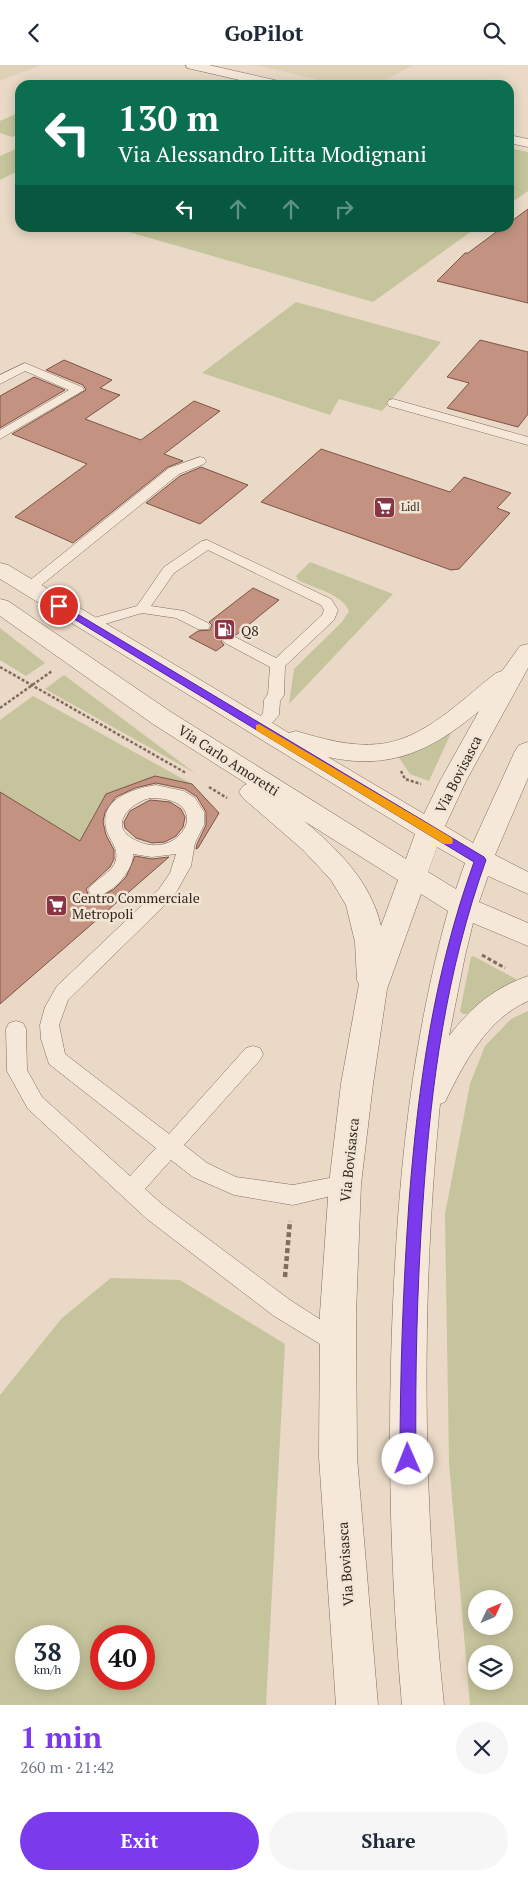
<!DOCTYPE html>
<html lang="en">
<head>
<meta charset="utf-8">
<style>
  body { margin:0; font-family:"PT Serif",serif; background:#f6f6f7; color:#1f2937; height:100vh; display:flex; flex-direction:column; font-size:19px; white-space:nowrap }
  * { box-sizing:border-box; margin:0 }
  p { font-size:16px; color:#747a83 }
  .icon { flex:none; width:28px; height:28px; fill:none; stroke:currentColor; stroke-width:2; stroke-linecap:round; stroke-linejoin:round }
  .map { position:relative; height:1640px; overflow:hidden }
  .details { display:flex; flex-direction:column; background:#fff; flex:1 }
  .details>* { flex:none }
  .banner { position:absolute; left:15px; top:15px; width:499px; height:152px; border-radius:15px; box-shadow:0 2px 12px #0003; background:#0b6e4f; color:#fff; overflow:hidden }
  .needle { width:32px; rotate:46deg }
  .tools { position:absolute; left:468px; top:1525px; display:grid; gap:10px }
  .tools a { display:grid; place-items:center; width:45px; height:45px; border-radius:50%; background:#fff; box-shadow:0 2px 12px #0003; font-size:25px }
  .speed { position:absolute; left:15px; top:1560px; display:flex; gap:10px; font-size:25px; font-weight:700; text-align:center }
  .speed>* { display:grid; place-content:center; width:65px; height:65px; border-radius:50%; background:#fff; box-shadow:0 2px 12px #0003; line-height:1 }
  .speed small { font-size:12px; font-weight:400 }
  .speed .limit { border:8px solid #d22; background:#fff; color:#111 }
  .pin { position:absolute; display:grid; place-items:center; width:42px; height:42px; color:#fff; margin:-21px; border:2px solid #fff; border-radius:50%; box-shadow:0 1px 5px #0007 }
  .me { position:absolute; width:55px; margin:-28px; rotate:359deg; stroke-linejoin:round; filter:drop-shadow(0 0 4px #0008) }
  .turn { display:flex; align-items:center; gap:18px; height:105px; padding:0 20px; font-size:22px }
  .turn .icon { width:65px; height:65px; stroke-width:2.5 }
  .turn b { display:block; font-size:35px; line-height:42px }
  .lanes { display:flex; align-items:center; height:48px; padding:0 20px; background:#0003; justify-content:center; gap:25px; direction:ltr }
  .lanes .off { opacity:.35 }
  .round { display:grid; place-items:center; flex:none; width:52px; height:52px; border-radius:26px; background:#f6f6f7 }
  .overview { display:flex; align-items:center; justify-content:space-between; height:85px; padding:0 20px }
  h1 { font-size:30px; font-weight:700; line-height:38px; color:#7c3aed }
  .button { display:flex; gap:10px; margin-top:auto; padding:10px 20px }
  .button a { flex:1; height:58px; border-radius:30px; background:#7c3aed; color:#fff; font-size:20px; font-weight:700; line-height:58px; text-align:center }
  .button a+a { background:#f6f6f7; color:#1f2937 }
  header { display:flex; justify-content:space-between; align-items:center; height:65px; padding:0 20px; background:#fff; font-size:22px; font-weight:700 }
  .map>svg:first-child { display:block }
  .farmland { fill:#ded1b5 }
  .green { fill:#c6c49c; fill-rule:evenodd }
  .building { fill:#c39281; stroke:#7e5447 }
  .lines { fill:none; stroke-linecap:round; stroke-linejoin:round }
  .service-casing { stroke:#826c5e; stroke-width:1 }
  .minor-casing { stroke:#826c5e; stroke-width:1 }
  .tertiary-casing { stroke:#826c5e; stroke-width:1 }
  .path-far2 { stroke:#826c5e; stroke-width:2.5; stroke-dasharray:3 2; stroke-linecap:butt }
  .path-far1 { stroke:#826c5e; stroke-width:3; stroke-dasharray:4 2.5; stroke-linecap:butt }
  .path { stroke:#826c5e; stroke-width:4.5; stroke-dasharray:5 3; stroke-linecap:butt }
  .service { fill:#f5e8d9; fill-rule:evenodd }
  .minor { fill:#f5e8d9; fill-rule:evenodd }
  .tertiary { fill:#f5e8d9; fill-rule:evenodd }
  .route { fill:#7c3aed; stroke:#51269a }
  .slow { fill:#f59e0b }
  .labels { text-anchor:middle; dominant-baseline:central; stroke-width:5; stroke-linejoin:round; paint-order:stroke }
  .far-poi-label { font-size:11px; fill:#342720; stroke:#f1e5d5; text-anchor:start }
  .poi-label { font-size:14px; fill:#342720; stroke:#f1e5d5; text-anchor:start }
  .street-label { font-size:14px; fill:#342720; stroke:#f1e5d5 }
</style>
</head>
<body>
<header><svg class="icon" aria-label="back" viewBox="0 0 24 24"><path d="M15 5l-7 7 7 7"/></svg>GoPilot<svg class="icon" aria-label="search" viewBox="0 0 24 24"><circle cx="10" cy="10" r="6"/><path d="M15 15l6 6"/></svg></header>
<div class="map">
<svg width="528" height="1640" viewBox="0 0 528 1640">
  <rect width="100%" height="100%" fill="#e9d9c6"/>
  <path class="farmland" d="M0 0H41L0 16Z
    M256 0H413L376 20H341Z"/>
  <path class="green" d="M20 47V68L12 72 0 68V56Z
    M20 82V105L0 115V91Z
    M509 83 528 87V126L509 139Z
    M115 163H476L373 237Z
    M296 237 441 277 382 346 339 334 330 350 202 308Z
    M310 497 393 529 289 639 294 604 342 557 349 546C341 528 315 524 298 515L296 511Z
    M0 563 45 598 26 611 0 595Z
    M64 610 195 708 45 624Z
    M33 631 192 719 155 711 106 729 91 755 98 764 82 777 0 727V655Z
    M447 665 451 668 429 716 410 709 396 688Z
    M473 891 516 914V916L489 930 468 949H463L460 946 471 892Z
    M528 946V1640H470L449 1397 445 1149 470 1019 485 981 511 954ZM476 1534H504V1561H476ZM476 1589H504V1616H476Z
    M111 1213 180 1215 285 1279 266 1640H0V1330L62 1253ZM26 1571H69V1614H26ZM101 1571H144V1614H101Z"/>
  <path class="building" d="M528 144V238L437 216 465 188H468L503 162H509V158Z
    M480 275 528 287V349L518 362 447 343 469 318 447 312Z
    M64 295 112 315 100 323 120 330 85 354 141 375 194 336 220 346 164 389 183 396 168 402 73 478 15 452 87 399 12 369 86 325 83 320 46 305Z
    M34 312 65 325 0 363V331Z
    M321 384 450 427 464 412 511 428 497 443 510 448 459 504 451 505 261 437Z
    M201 402 248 420 200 459 146 438 180 411Z
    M253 523 279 535 236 570 223 571 221 576 224 580 216 586 189 572 198 566 210 565 212 560 209 557Z
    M155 711 192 719 219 748 198 783 196 784 197 779 206 760V747L197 732 185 724 156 718 135 723 116 732 105 747 103 757 106 770 114 785V794L110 802 86 824 89 831 98 832 113 825 126 812 135 791 152 794 169 792 0 939V727L80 776 106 729Z
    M150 735 170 737 181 744 185 752 183 762 176 771 165 777 152 778 136 773 125 763 124 757 130 746Z"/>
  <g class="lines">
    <defs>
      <path id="service" d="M25 298 82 322 84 325 0 374V365L69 325 25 306 0 319V310Z
        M393 334 528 372V380L389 341 387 338 389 335Z
        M200 392 204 393 206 396 204 399 179 409 34 526H24L22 523 24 520 169 403Z
        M207 475 331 534 338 545 334 555 285 601 284 630 280 636 279 650 265 666 259 667 253 666 251 662 263 648 264 635 268 629 270 602 225 578 223 575 225 572H235L276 593 322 550 324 545 321 540 208 485 174 508 151 541 184 546 208 558 210 561 208 564H198L176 553 142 548 88 564 83 562 81 559 83 556 137 541 164 502 202 476Z
        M156 720 184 726 195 733 204 747V760L195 778 191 801 174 831 68 935 59 960 65 989 169 1069 246 983 253 981 260 983 263 989 260 995 184 1080 207 1098 236 1112 293 1120 345 1110 352 1112 355 1119 352 1126 293 1140 234 1130 193 1112 171 1095 145 1124 163 1140 290 1235 346 1271 349 1279 346 1287 338 1290 274 1251 147 1154 28 1044 7 1006 6 964 9 958 16 956 23 958 26 964 27 1005 42 1032 130 1111 156 1083 49 999 41 974 40 960 45 942 57 921 159 824 170 808 176 789 152 792 133 789C134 806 108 835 91 830L88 825C94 814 114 808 116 794 118 784 112 778 108 769 95 736 130 724 156 720ZM150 733C218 732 180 799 135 775 107 761 130 738 150 733Z"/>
      <path id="minor" d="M186 0H209L283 17 285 20H261L187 3Z
        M509 70 528 74V82L509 78Z"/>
      <path id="tertiary" d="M0 498 8 500 289 668 296 666C323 674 351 682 379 679 424 675 462 634 496 608L502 606 520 581 528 579V603L466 716 445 761 473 778 515 686 519 680 528 677V713L495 790 528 807V829L488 811 479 837 528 858V881L473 858 465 891 449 971C471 942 494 923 528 911V936C486 955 464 998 445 1037L440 1039C420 1239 423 1441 444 1640H402C390 1506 387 1373 393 1239 399 1104 412 976 448 846L421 829 387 924 373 1019 361 1119 356 1248 357 1392 378 1640H336L319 1392 320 1248 329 1119 341 1019 359 919 357 915 355 877 346 840 331 815 303 785 243 733 239 727 243 721 247 719 153 659 0 551V534L8 536 171 647 406 794 415 769 0 514ZM479 646 440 716 424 749 328 692C390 706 433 685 479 646ZM304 756 398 815 381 861C371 817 338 784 304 756ZM437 782 465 798 456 824 428 807Z"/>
    </defs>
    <use href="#service" class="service-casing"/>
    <use href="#minor" class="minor-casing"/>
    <use href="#tertiary" class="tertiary-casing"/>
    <path class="path-far2" d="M0 602 186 708
      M0 643 52 606
      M401 706 405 714 421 719
      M209 722 227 733"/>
    <path class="path-far1" d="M482 890 505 903"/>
    <path class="path" d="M285 1212 290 1156"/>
    <use href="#service" class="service"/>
    <use href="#minor" class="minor"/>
    <use href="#tertiary" class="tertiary"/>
  </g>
  <path class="route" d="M59 538 484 792 486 795C446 907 431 1018 423 1137 417 1222 415 1308 416 1394L414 1400 408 1402 403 1400 400 1394C400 1309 403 1223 409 1137 418 1020 434 908 474 797L56 543 54 541Z"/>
  <path class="slow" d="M259 659 452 773 453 776 452 779H444L256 665V660Z"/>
  <defs>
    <symbol id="supermarket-square" viewBox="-11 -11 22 22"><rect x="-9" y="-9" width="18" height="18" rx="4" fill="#8a3543" stroke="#f1e5d5"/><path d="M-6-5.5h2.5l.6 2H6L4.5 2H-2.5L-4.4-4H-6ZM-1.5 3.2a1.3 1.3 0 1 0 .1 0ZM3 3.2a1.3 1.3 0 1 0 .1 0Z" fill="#fff"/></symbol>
    <symbol id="fuel-square" viewBox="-11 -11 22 22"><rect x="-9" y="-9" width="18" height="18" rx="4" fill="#8a3543" stroke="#f1e5d5"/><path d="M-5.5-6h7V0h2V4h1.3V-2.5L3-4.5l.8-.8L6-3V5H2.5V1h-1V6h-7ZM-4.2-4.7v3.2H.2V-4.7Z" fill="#fff"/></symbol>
  </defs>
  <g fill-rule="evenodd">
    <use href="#supermarket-square" x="372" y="430" width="25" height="25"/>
    <use href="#fuel-square" x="212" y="552" width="25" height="25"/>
    <use href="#supermarket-square" x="44" y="828" width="25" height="25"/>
  </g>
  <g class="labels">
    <g class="far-poi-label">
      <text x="401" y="442">Lidl</text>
    </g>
    <g class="poi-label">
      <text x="241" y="565">Q8</text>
      <text x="72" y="832">Centro Commerciale<tspan x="72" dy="16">Metropoli</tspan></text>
    </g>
    <g class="street-label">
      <text transform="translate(229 695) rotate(33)">Via Carlo Amoretti</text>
      <text transform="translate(458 709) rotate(-63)">Via Bovisasca</text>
      <text transform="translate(349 1095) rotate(-84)">Via Bovisasca</text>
      <text transform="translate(345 1499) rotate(-94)">Via Bovisasca</text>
    </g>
  </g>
</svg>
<div class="tools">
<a><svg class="needle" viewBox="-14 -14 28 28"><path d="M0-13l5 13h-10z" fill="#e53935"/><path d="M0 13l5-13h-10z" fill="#747a83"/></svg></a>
<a><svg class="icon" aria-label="layers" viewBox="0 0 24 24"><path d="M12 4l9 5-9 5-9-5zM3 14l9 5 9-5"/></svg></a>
</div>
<div class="speed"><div>38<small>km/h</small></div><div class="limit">40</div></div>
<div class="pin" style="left:59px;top:541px;background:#d93025"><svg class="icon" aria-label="arrive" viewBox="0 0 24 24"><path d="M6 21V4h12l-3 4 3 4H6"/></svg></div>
<svg class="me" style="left:408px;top:1394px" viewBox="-20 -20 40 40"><circle r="19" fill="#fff"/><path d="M0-13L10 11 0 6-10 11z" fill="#7c3aed"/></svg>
<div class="banner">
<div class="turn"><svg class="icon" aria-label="left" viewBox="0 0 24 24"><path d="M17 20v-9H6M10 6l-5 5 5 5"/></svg><div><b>130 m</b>Via Alessandro Litta Modignani</div></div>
<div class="lanes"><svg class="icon" aria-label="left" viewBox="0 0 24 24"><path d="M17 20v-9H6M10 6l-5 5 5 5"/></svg><svg class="icon off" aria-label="ahead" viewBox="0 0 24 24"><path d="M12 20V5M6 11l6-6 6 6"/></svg><svg class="icon off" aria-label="ahead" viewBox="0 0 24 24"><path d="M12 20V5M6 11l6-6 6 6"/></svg><svg class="icon off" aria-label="right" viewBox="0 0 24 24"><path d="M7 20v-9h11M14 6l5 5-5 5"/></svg></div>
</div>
</div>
<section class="details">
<div class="overview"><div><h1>1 min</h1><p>260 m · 21:42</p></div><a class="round"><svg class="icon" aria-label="close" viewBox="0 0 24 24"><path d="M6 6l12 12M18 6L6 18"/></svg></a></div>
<div class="button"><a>Exit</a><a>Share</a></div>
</section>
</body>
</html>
